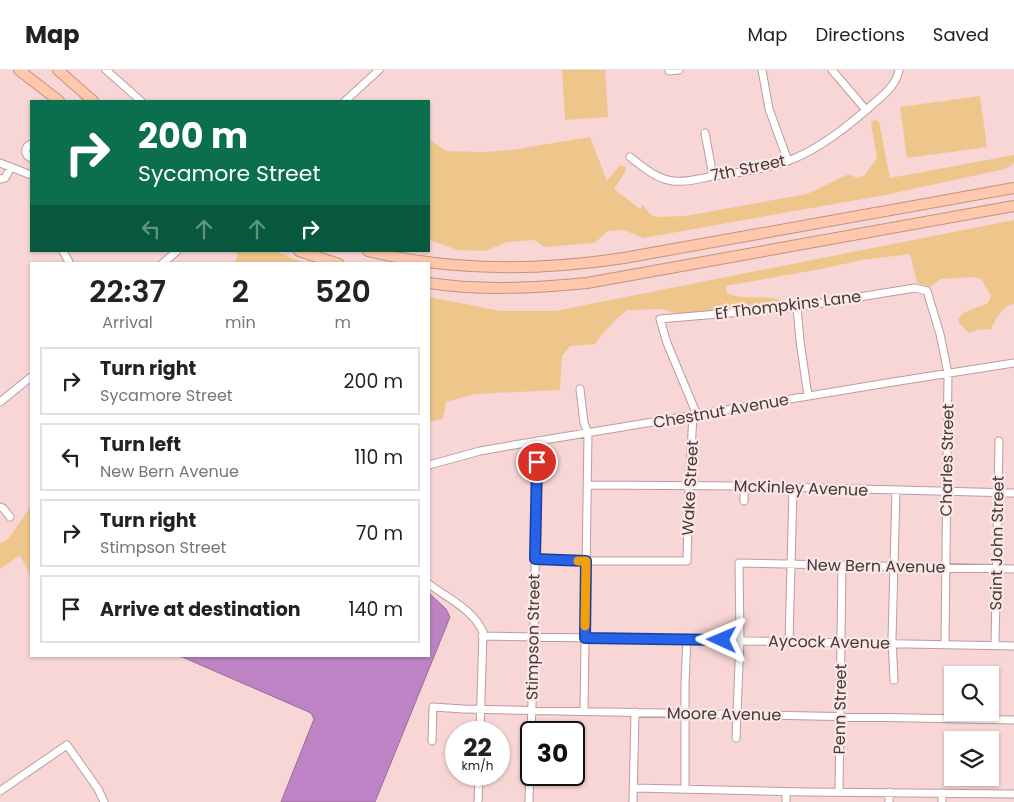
<!DOCTYPE html>
<html lang="en">
<head>
<meta charset="utf-8">
<style>
  body { margin:0; font-family:Poppins,sans-serif; background:#f2f2f2; color:#222; height:100vh; display:flex; flex-direction:column; font-size:19px; white-space:nowrap }
  * { box-sizing:border-box; margin:0 }
  p { font-size:16px; color:#767676 }
  .icon { flex:none; width:28px; height:28px; fill:none; stroke:currentColor; stroke-width:2; stroke-linecap:round; stroke-linejoin:round }
  .map { position:relative; flex:1; overflow:hidden }
  .panel { position:absolute; left:30px; top:192px; width:400px; height:395px; display:flex; flex-direction:column; background:#fff; border-radius:0px; box-shadow:0 1px 4px #0004 }
  .panel>* { flex:none }
  .top-card { position:absolute; left:30px; top:30px; width:400px; height:152px; border-radius:0px; box-shadow:0 1px 4px #0004; background:#0b6e4f; color:#fff; overflow:hidden }
  .controls { position:absolute; left:944px; top:596px; display:grid; gap:10px }
  .controls a { display:grid; place-items:center; width:55px; height:55px; border-radius:0px; background:#fff; box-shadow:0 1px 4px #0004; font-size:25px }
  .speed { position:absolute; left:445px; top:651px; display:flex; gap:10px; font-size:25px; font-weight:700; text-align:center }
  .speed>* { display:grid; place-content:center; width:65px; height:65px; border-radius:50%; background:#fff; box-shadow:0 1px 4px #0004; line-height:1 }
  .speed small { font-size:12px; font-weight:400 }
  .speed .limit { border:2px solid #111; border-radius:8px; background:#fff; color:#111 }
  .pin { position:absolute; display:grid; place-items:center; width:42px; height:42px; color:#fff; margin:-21px; border:2px solid #fff; border-radius:50%; box-shadow:0 1px 5px #0007 }
  .me { position:absolute; width:55px; margin:-28px; rotate:271deg; stroke-linejoin:round; filter:drop-shadow(0 0 4px #0008) }
  .turn { display:flex; align-items:center; gap:18px; height:105px; padding:0 25px; font-size:22px }
  .turn .icon { width:65px; height:65px; stroke-width:2.5 }
  .turn b { display:block; font-size:35px; line-height:42px }
  .lanes { display:flex; align-items:center; height:48px; padding:0 25px; background:#0003; justify-content:center; gap:25px; direction:ltr }
  .lanes .off { opacity:.35 }
  .eta { display:flex; justify-content:space-evenly; align-items:center; height:85px; text-align:center }
  .eta b { font-size:30px; font-weight:600; line-height:35px }
  ul { padding:0; list-style:none }
  li { display:flex; align-items:center; gap:15px; height:68px; margin:0 10px 8px; padding:0 15px; border:2px solid #e0e0e0; border-radius:0px }
  li div { flex:1 }
  li b { display:block; font-size:19px }
  li em { font-style:normal }
  header { display:flex; align-items:center; gap:30px; box-sizing:border-box; height:70px; padding:0 25px; background:#fff; border-bottom:1px solid #e0e0e0 }
  header strong { font-size:24px }
  nav { display:flex; gap:28px; margin-inline-start:auto; font-size:18px }
  .map>svg:first-child { display:block }
  .green { fill:#eec68c }
  .water { fill:#bd83c4; stroke:#996c9a }
  .lines { fill:none; stroke-linecap:round; stroke-linejoin:round }
  .minor-casing { stroke:#bc9d9c; stroke-width:9 }
  .highway-casing { stroke:#be9583; stroke-width:12 }
  .minor { stroke:#fff; stroke-width:7 }
  .highway { stroke:#ffc7ab; stroke-width:10 }
  .route-casing { stroke:#184099; stroke-width:12 }
  .route { stroke:#2563eb; stroke-width:9 }
  .slow { stroke:#f59e0b; stroke-width:9 }
  .labels { text-anchor:middle; dominant-baseline:central; stroke-width:4.5; stroke-linejoin:round; paint-order:stroke }
  .street-label { font-size:16px; fill:#453838; stroke:#fbe7e6 }
</style>
</head>
<body>
<header>
<strong>Map</strong>
<nav><a>Map</a><a>Directions</a><a>Saved</a></nav>
</header>
<div class="map">
<svg width="1014" height="732" viewBox="0 0 1014 732">
  <rect width="100%" height="100%" fill="#f7d6d5"/>
  <path class="green" d="M562 0H605L608 47 565 50Z
    M980 26 987 77 907 88 900 37Z
    M874 49 879 52 890 108 1014 85V93L1005 99 885 125 643 168 624 160 607 161 595 173 544 177 535 170 507 172 485 181 458 180 429 170V69L446 81 482 82 511 80 590 67 607 111 620 95 625 97 626 100 614 119 640 139 643 135 650 144 656 147 685 146 807 124 849 104 857 108 864 106 877 88 871 54Z
    M1014 150V234C1002 236 996 249 991 259L977 260 969 263 959 253 958 249 963 243 988 233 991 226 981 209 974 207 941 209 930 217 917 213 910 184 862 190 821 199 726 216 727 223C732 225 737 227 743 227 758 228 775 225 788 234L719 241 675 243 662 239 627 240C615 250 604 261 595 274L570 276 562 286 560 320 474 324 446 332 443 349 429 352V227L501 241H555Z
    M234 181H275L307 194H234L238 185Z
    M31 436V507L20 485 0 499V474L8 469Z"/>
  <path class="water" d="M429 523 446 539 450 547 375 732H281L314 649 311 643 180 586H429Z"/>
  <g class="lines">
    <defs>
      <path id="minor" d="M106 0 141 31
        M762 0 769 39 788 91
        M832 0 866 40
        M669 1 679 0
        M345 31 379 0
        M705 63 713 106
        M31 74C24 77 24 85 31 88
        M630 87C643 97 656 109 673 111 687 113 701 108 714 106 741 102 768 99 793 89 822 77 848 56 872 35 883 25 896 16 899 0
        M0 93 31 105
        M0 109 5 108 11 97
        M63 181 70 194
        M162 194 177 181
        M797 237 800 271 808 326
        M580 319 584 353 588 363 584 641
        M0 332 31 307
        M697 345 667 273 660 249 797 237 915 218 927 221 940 264 948 303 945 574
        M429 395 480 381 514 375 893 312 1014 293
        M587 415 744 416 1014 423
        M744 431V416
        M0 437 3 438 10 447
        M535 489 581 491H687L689 415 693 345
        M429 514C447 528 473 539 483 562L480 662
        M482 566 1014 576
        M789 571 793 419
        M995 575 999 371
        M894 610 892 569 896 421
        M736 668 740 570 739 493 1014 499
        M432 671 433 637 463 639 1014 650
        M633 718 805 722 1014 724
        M685 719V613L687 569
        M0 721 67 675 98 719 104 732
        M786 722V732
        M839 722 842 495
        M889 722V732
        M478 732 479 705
        M529 732 534 567 537 371
        M633 732 635 642
        M942 732V723"/>
      <path id="highway" d="M19 0 59 31
        M58 0 93 31
        M299 181 339 194
        M368 181C453 202 538 201 624 188L1014 118
        M429 213C481 221 534 218 587 213L1014 136"/>
    </defs>
    <use href="#minor" class="minor-casing"/>
    <use href="#highway" class="highway-casing"/>
    <use href="#minor" class="minor"/>
    <use href="#highway" class="highway"/>
  </g>
  <g class="lines">
    <defs>
      <path id="route" d="M537 392 535 489 586 491 585 568 722 570"/>
    </defs>
    <use href="#route" class="route-casing"/>
    <use href="#route" class="route"/>
    <path class="slow" d="M578 491H586L585 556"/>
  </g>
  <g class="labels">
    <g class="street-label">
      <text transform="translate(748 98) rotate(-12)">7th Street</text>
      <text transform="translate(788 235) rotate(-7)">Ef Thompkins Lane</text>
      <text transform="translate(721 341) rotate(-10)">Chestnut Avenue</text>
      <text transform="translate(947 390) rotate(-89)">Charles Street</text>
      <text transform="translate(690 418) rotate(-87)">Wake Street</text>
      <text transform="translate(801 418) rotate(2)">McKinley Avenue</text>
      <text transform="translate(997 473) rotate(-89)">Saint John Street</text>
      <text transform="translate(876 496) rotate(1)">New Bern Avenue</text>
      <text transform="translate(533 567) rotate(-89)">Stimpson Street</text>
      <text transform="translate(829 572) rotate(1)">Aycock Avenue</text>
      <text transform="translate(840 639) rotate(-89)">Penn Street</text>
      <text transform="translate(724 644) rotate(1)">Moore Avenue</text>
    </g>
  </g>
</svg>
<div class="controls">
<a><svg class="icon" aria-label="search" viewBox="0 0 24 24"><circle cx="10" cy="10" r="6"/><path d="M15 15l6 6"/></svg></a>
<a><svg class="icon" aria-label="layers" viewBox="0 0 24 24"><path d="M12 4l9 5-9 5-9-5zM3 14l9 5 9-5"/></svg></a>
</div>
<div class="speed"><div>22<small>km/h</small></div><div class="limit">30</div></div>
<div class="pin" style="left:537px;top:392px;background:#d93025"><svg class="icon" aria-label="arrive" viewBox="0 0 24 24"><path d="M6 21V4h12l-3 4 3 4H6"/></svg></div>
<svg class="me" style="left:722px;top:570px" viewBox="-20 -20 40 40"><path d="M0-17L14 15 0 8-14 15z" fill="#2563eb" stroke="#fff" stroke-width="4"/></svg>
<div class="top-card">
<div class="turn"><svg class="icon" aria-label="right" viewBox="0 0 24 24"><path d="M7 20v-9h11M14 6l5 5-5 5"/></svg><div><b>200 m</b>Sycamore Street</div></div>
<div class="lanes"><svg class="icon off" aria-label="left" viewBox="0 0 24 24"><path d="M17 20v-9H6M10 6l-5 5 5 5"/></svg><svg class="icon off" aria-label="ahead" viewBox="0 0 24 24"><path d="M12 20V5M6 11l6-6 6 6"/></svg><svg class="icon off" aria-label="ahead" viewBox="0 0 24 24"><path d="M12 20V5M6 11l6-6 6 6"/></svg><svg class="icon" aria-label="right" viewBox="0 0 24 24"><path d="M7 20v-9h11M14 6l5 5-5 5"/></svg></div>
</div>
<section class="panel">
<div class="eta">
<div><b>22:37</b><p>Arrival</p></div>
<div><b>2</b><p>min</p></div>
<div><b>520</b><p>m</p></div>
</div>
<ul>
<li><svg class="icon" aria-label="right" viewBox="0 0 24 24"><path d="M7 20v-9h11M14 6l5 5-5 5"/></svg><div><b>Turn right</b><p>Sycamore Street</p></div><em>200 m</em></li>
<li><svg class="icon" aria-label="left" viewBox="0 0 24 24"><path d="M17 20v-9H6M10 6l-5 5 5 5"/></svg><div><b>Turn left</b><p>New Bern Avenue</p></div><em>110 m</em></li>
<li><svg class="icon" aria-label="right" viewBox="0 0 24 24"><path d="M7 20v-9h11M14 6l5 5-5 5"/></svg><div><b>Turn right</b><p>Stimpson Street</p></div><em>70 m</em></li>
<li><svg class="icon" aria-label="arrive" viewBox="0 0 24 24"><path d="M6 21V4h12l-3 4 3 4H6"/></svg><div><b>Arrive at destination</b></div><em>140 m</em></li>
</ul>
</section>
</div>
</body>
</html>
